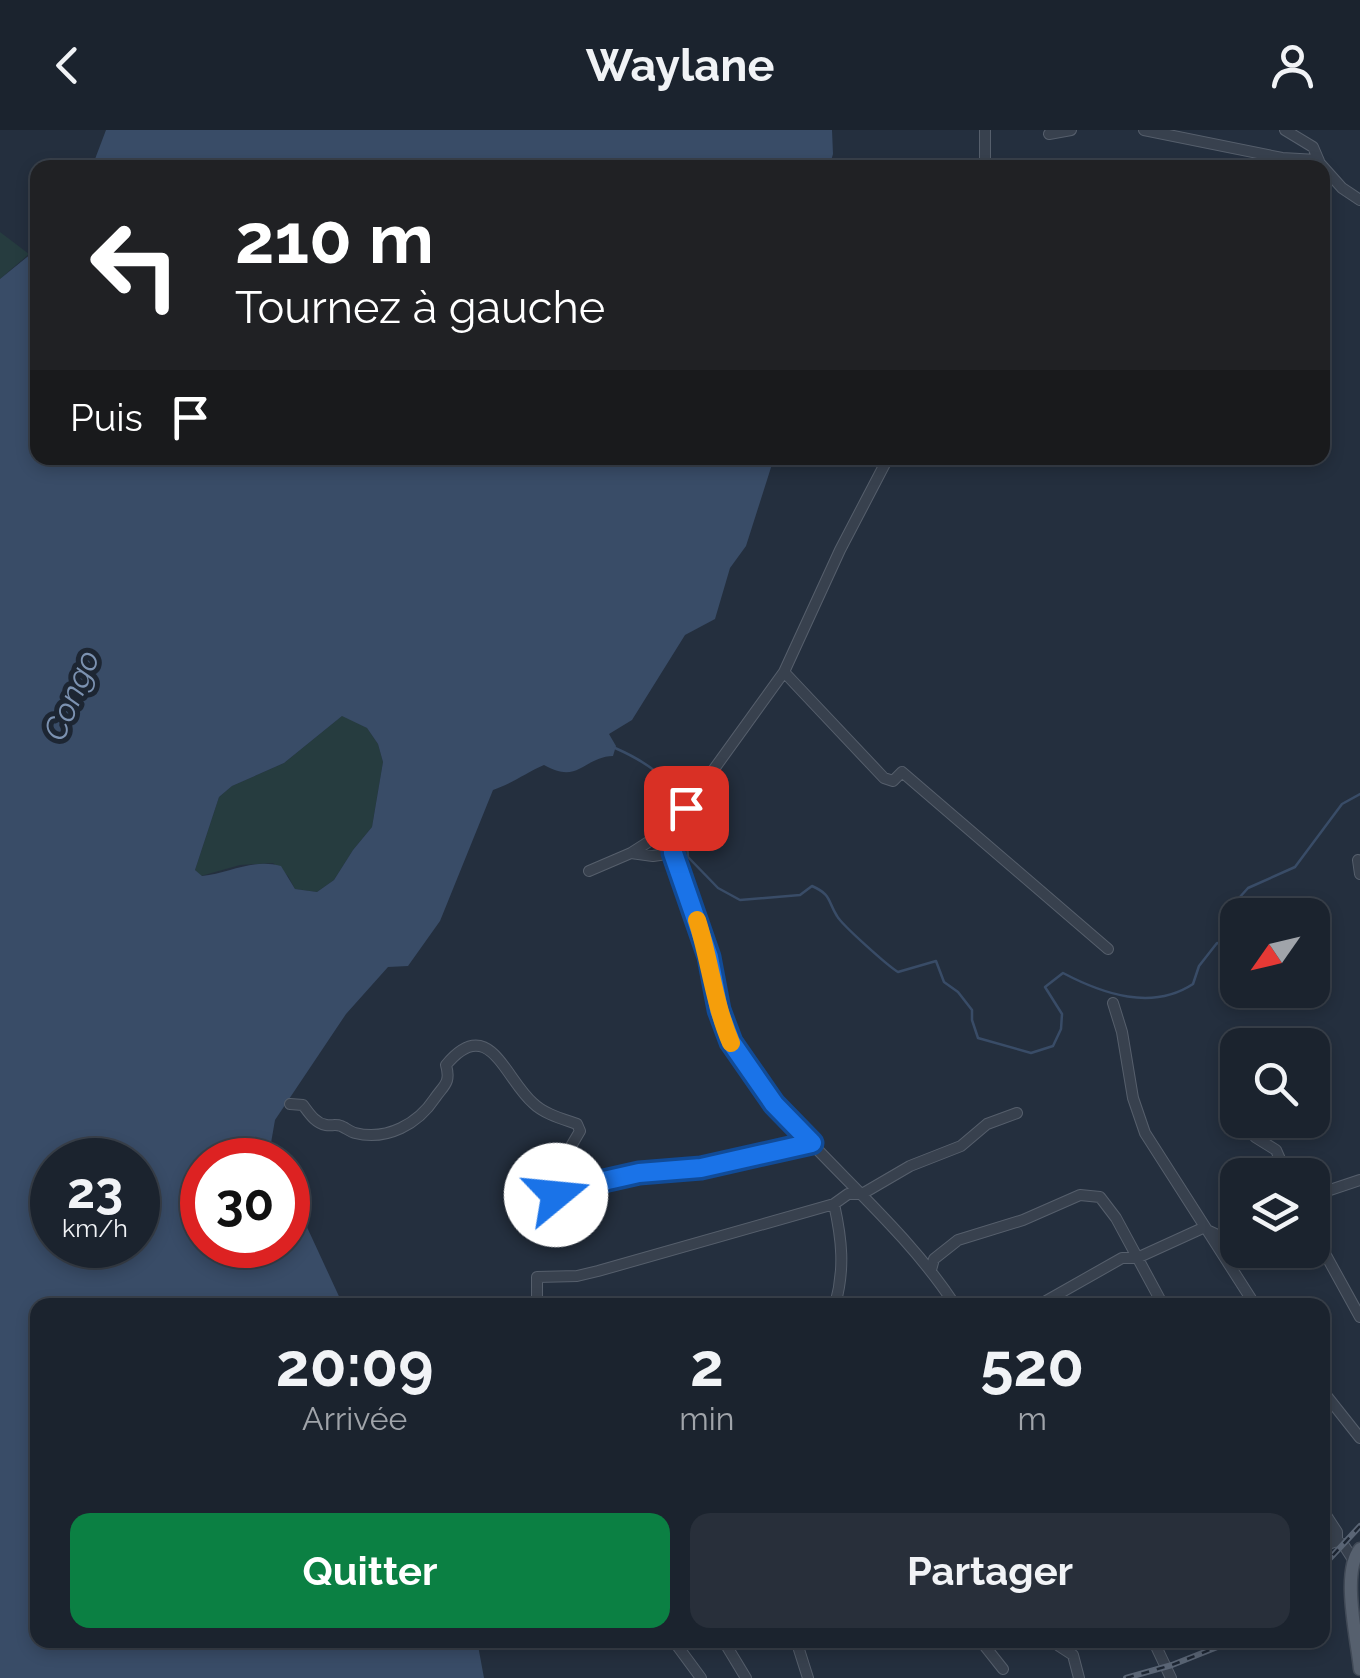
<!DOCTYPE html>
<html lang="fr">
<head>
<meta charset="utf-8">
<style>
  body { margin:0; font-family:Raleway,sans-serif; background:#282f3a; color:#f1f3f6; height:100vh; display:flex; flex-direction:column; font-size:38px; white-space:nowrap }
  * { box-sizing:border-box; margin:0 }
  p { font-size:32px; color:#a0a4aa }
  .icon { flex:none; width:55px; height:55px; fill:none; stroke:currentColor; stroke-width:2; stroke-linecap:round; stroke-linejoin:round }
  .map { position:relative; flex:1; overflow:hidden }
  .panel { position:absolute; left:30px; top:1168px; width:1300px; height:350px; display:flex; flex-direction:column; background:#1b232e; border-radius:20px; box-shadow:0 5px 15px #0003,0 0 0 2px #39404a }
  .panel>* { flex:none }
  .top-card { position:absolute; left:30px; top:30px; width:1300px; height:305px; border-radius:20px; box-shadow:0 5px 15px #0003,0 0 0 2px #39404a; background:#202124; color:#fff; overflow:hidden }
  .needle { width:65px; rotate:236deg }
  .buttons { position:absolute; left:1220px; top:768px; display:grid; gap:20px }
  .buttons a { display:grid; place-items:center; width:110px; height:110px; border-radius:20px; background:#1b232e; box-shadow:0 5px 15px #0003,0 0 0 2px #39404a; font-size:50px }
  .speed { position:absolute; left:30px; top:1008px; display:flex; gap:20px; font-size:50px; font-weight:700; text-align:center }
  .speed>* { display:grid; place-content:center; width:130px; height:130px; border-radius:50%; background:#1b232e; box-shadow:0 5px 15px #0003,0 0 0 2px #39404a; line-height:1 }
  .speed small { font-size:25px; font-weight:400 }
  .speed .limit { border:15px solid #d22; background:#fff; color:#111 }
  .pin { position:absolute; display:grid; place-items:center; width:85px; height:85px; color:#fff; margin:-42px; border-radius:20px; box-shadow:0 5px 15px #0006 }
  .me { position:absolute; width:110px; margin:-55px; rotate:73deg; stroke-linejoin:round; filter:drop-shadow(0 0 8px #0008) }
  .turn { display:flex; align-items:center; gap:35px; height:210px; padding:0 40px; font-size:45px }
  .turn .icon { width:130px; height:130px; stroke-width:2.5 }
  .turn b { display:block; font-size:70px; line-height:85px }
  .then { display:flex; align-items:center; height:95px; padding:0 40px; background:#0003; gap:20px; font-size:38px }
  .eta { display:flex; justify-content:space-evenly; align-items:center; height:170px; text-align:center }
  .eta b { font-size:60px; font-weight:700; line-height:70px }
  .button { display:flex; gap:20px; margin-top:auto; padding:20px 40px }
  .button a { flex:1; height:115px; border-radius:20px; background:#0b8043; color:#fff; font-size:40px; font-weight:700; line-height:115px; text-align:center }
  .button a+a { background:#282f3a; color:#f1f3f6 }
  header { display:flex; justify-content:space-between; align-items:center; height:130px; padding:0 40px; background:#1b232e; font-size:45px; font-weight:700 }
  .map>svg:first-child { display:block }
  .green { fill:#263c3f }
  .water { fill:#394c67; fill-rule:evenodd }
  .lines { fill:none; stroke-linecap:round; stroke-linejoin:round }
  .stream { stroke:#394c67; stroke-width:2.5 }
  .minor-casing { stroke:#565f6c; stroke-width:12 }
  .major-casing { stroke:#414a57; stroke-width:15 }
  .minor { stroke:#38414e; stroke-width:10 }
  .major { stroke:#56606e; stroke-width:12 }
  .rail-casing { stroke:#5a6575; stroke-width:6 }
  .rail { stroke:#1d2633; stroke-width:2.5; stroke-dasharray:8; stroke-linecap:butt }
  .route-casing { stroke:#114b97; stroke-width:25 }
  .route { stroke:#1a73e8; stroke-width:18 }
  .slow { stroke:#f59e0b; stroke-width:18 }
  .labels { text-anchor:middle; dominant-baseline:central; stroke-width:10; stroke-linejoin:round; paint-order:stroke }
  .water-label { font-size:32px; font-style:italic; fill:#7c92b1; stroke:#1d2633 }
</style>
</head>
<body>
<header><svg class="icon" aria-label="back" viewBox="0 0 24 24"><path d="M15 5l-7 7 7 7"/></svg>Waylane<svg class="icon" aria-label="person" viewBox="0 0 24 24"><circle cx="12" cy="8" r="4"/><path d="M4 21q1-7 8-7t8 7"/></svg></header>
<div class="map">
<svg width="1360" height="1548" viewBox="0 0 1360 1548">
  <rect width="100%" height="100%" fill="#242f3e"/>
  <path class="green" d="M0 102 29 124 0 149Z
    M343 585 367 598 378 614 383 632 372 697 353 720 334 750 317 762 295 759 288 746 273 733 240 735 201 746 195 740 219 667 232 656 284 633Z"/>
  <path class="water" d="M106 0H832L833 24 829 38 92 37Z
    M37 119 38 328H774L746 416 730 438 715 489 685 505 632 590 609 604 616 616 613 626C583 627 579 655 544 635 525 643 512 654 493 660L440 791 408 836 388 837 346 884 275 990 271 1013 277 1030H202V1115H288V1056L343 1175H38V1510H477L484 1548H0V149ZM342 586 367 598 378 614 383 632 372 697 353 720 334 750 317 762 295 759 281 736C253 728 229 743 202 746L195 740 219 667 232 656 284 633ZM52 1030H138V1115H52Z"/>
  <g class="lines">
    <path class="stream" d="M615 618C645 631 666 646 685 674
      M689 683 686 700 688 727 718 758 740 770 800 765 812 756C832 765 827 770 837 786 842 795 888 836 898 842L936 831 944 852 958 862 972 880V890L978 908 1031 923 1053 916 1061 899 1062 884 1045 857 1063 843C1103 864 1152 881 1193 854L1199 836 1217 813 1227 816 1232 777 1239 768 1248 758 1295 737 1342 674 1360 664"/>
    <defs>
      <path id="minor" d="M985 0V38
        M1144 0 1282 28 1317 30 1342 58 1360 70
        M1285 0 1313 17 1319 31
        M1049 4 1071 0
        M888 328 840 420 784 542 678 689 671 706 673 723C683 757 699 790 708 824 718 860 718 895 739 926 801 1018 894 1082 955 1175
        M784 542 884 648 893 651 902 642 1108 819
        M631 723 653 726 673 723
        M1358 730 1360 744
        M589 741 631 723 675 695
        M1113 873 1122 902 1133 968 1145 1003 1255 1175
        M290 974 303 975C309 983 315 993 326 995 331 996 336 994 341 996 344 997 351 1002 355 1003 387 1011 418 994 435 968 444 955 451 953 446 935 489 883 505 949 533 973 544 984 563 989 577 994L580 1001 557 1040 556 1065 577 1057 639 1043 701 1038 813 1013
        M1255 1007 1276 1020 1287 1045
        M834 1074C842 1110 845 1139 835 1175
        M1312 1075 1318 1064 1360 1050
        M1312 1100 1360 1187
        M1209 1101 1222 1107 1238 1102
        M931 1140 934 1129 958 1110 1023 1090 1080 1065 1100 1067 1116 1088 1163 1175
        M537 1175V1147L577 1146 598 1141 834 1074 848 1064H862L910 1036 961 1016 987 994 1017 983
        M1039 1175 1122 1128H1137L1205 1097
        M1322 1260 1360 1308
        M1322 1379 1337 1402V1411
        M1322 1416 1337 1411 1343 1414 1352 1428
        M673 1510 701 1548
        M723 1510 746 1548
        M796 1510 808 1548
        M980 1510 1003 1539
        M1050 1510 1073 1525 1079 1548
        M1153 1510 1171 1548"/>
      <path id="major" d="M1360 1419C1341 1442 1357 1508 1360 1539"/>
    </defs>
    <use href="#minor" class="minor-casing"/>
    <use href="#major" class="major-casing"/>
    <use href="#minor" class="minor"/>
    <use href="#major" class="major"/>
    <defs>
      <path id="rail" d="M1322 1437 1360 1396
        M1126 1548 1172 1535 1235 1510"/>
    </defs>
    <use href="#rail" class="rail-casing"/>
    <use href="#rail" class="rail"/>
  </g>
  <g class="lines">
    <defs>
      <path id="route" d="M556 1065 577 1057 639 1043 701 1038 812 1013 774 974 731 912 719 880 709 827 673 723 672 706 686 678"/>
    </defs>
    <use href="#route" class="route-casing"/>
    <use href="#route" class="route"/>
    <path class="slow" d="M697 790C710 830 714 874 731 913"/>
  </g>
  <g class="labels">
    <g class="water-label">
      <text transform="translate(71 565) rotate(-67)">Congo</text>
    </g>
  </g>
</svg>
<div class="buttons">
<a><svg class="needle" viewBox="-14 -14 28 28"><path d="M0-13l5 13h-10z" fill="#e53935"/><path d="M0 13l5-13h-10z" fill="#a0a4aa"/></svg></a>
<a><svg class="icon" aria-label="search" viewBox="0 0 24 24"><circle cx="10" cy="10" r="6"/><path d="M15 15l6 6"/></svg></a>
<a><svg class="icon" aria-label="layers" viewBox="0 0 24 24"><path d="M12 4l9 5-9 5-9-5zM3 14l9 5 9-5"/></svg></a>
</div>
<div class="speed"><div>23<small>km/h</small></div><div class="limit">30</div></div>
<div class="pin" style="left:686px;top:678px;background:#d93025"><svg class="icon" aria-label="arrive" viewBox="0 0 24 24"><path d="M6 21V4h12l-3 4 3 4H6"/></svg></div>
<svg class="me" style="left:556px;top:1065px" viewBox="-20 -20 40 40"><circle r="19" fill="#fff"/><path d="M0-13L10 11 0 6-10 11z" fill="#1a73e8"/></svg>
<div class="top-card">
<div class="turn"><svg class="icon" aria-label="left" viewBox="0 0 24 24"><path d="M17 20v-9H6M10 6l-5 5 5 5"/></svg><div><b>210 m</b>Tournez à gauche</div></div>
<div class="then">Puis<svg class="icon" aria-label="arrive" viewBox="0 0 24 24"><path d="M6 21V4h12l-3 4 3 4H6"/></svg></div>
</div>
<section class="panel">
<div class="eta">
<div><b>20:09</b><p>Arrivée</p></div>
<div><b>2</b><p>min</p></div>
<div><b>520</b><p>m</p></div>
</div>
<div class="button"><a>Quitter</a><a>Partager</a></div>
</section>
</div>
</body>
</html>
